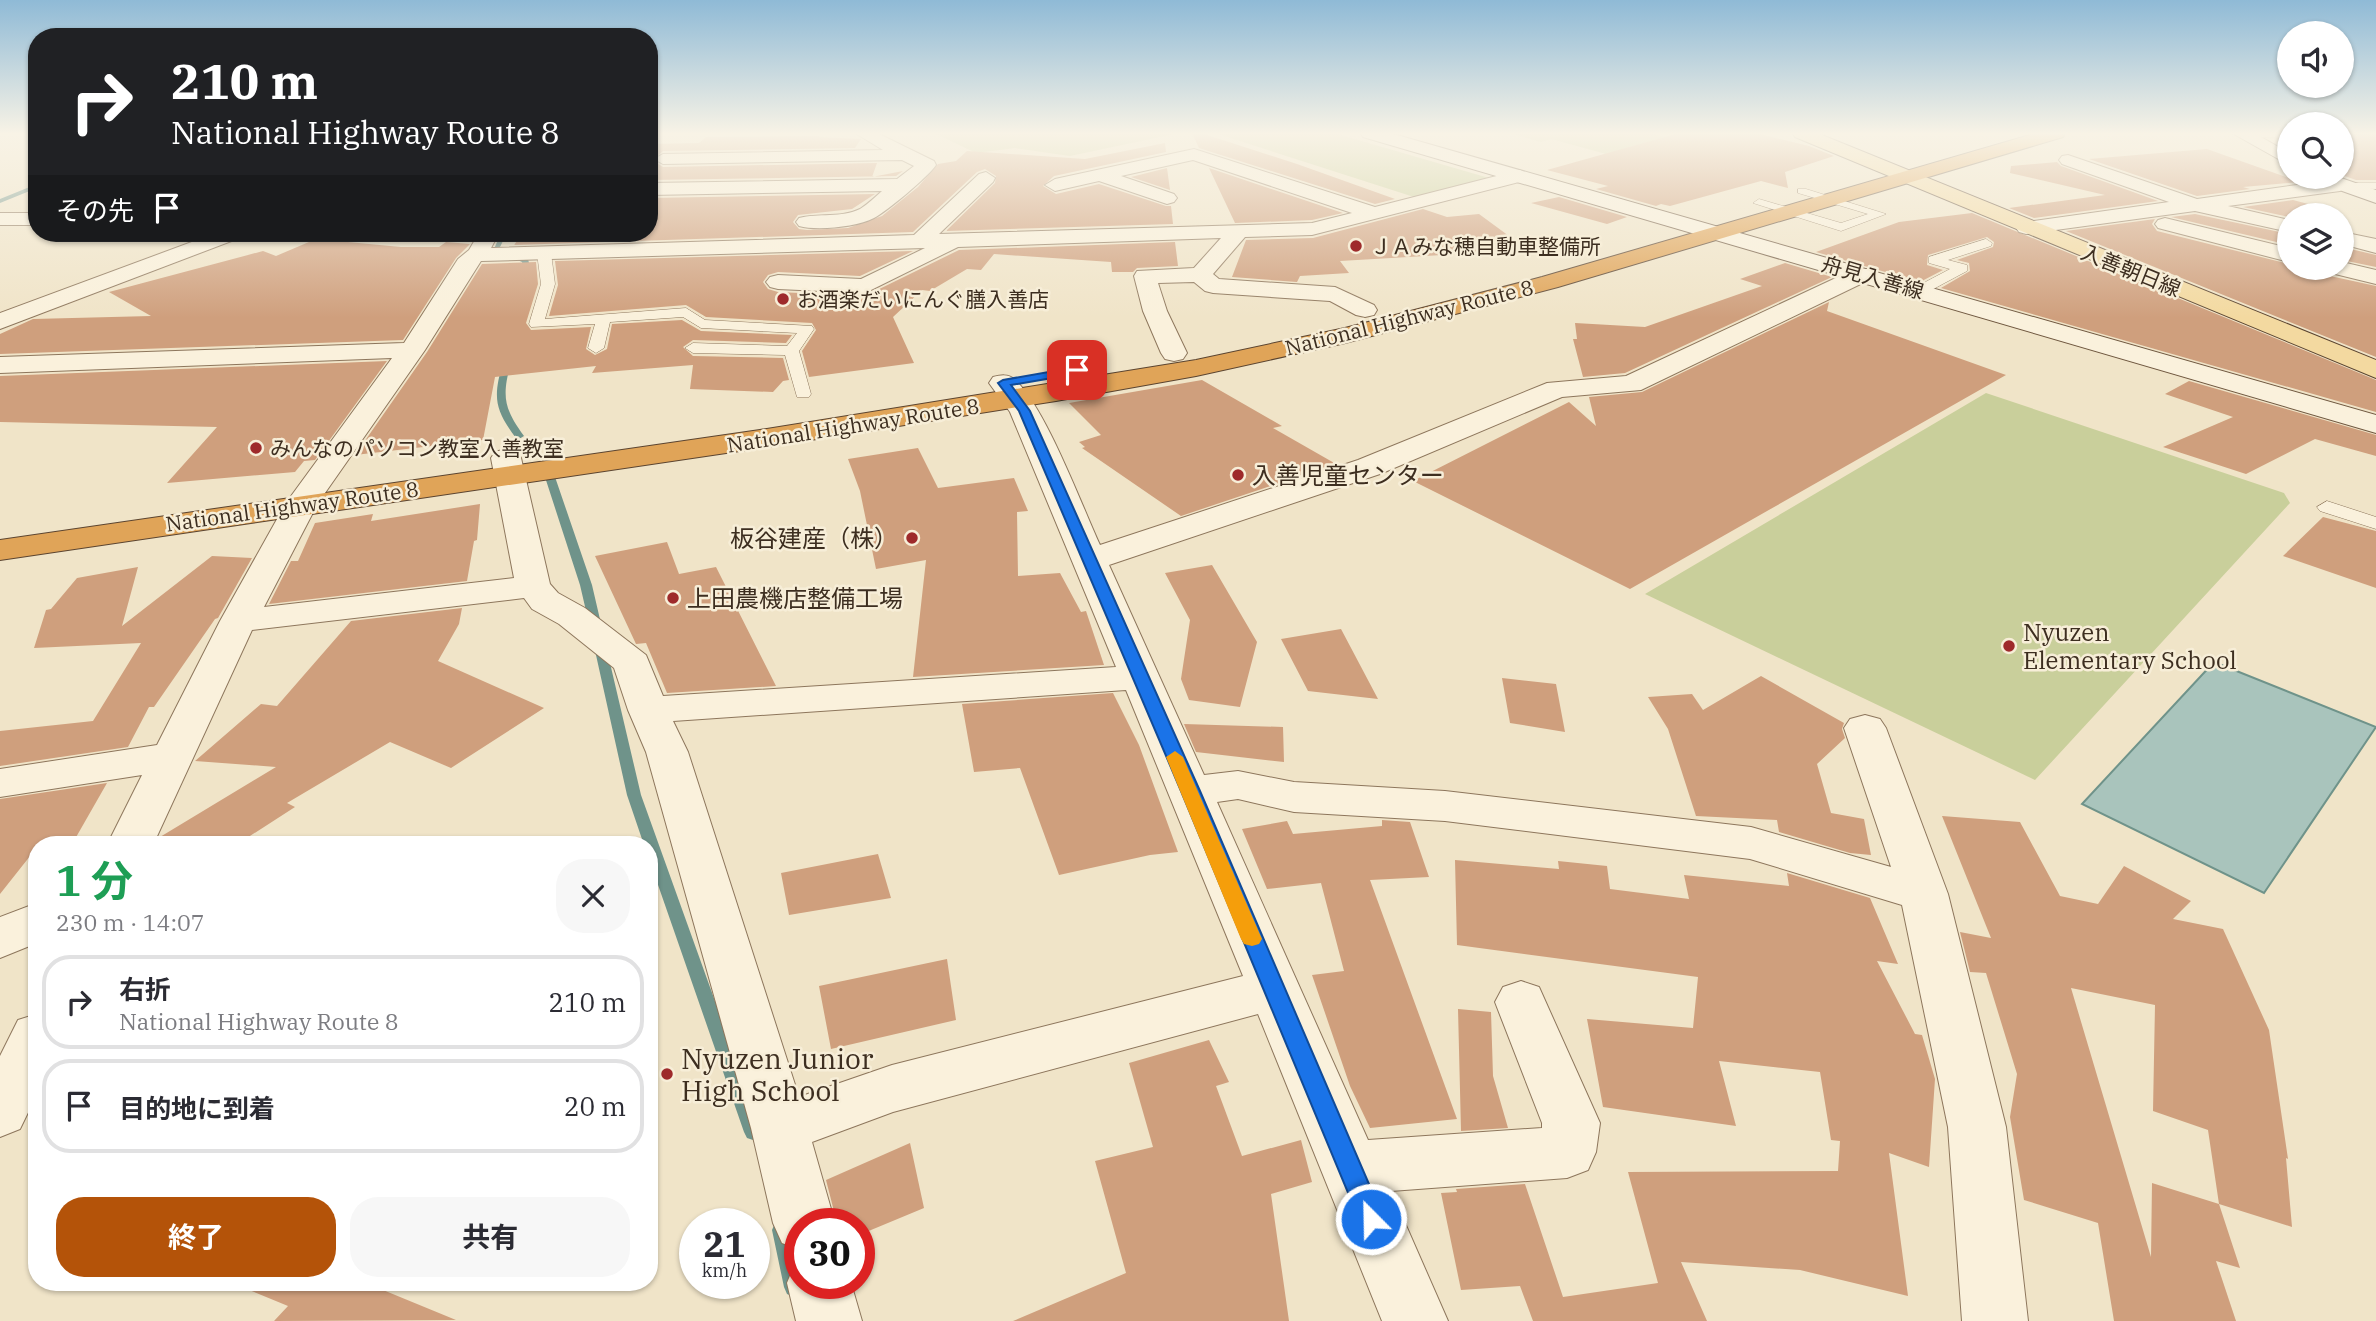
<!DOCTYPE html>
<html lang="ja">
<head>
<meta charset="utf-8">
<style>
  body { margin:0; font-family:"IBM Plex Serif","Noto Sans JP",serif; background:#f7f7f7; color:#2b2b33; height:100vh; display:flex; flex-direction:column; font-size:26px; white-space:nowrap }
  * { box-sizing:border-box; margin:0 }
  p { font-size:23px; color:#7c7c81 }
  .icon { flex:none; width:38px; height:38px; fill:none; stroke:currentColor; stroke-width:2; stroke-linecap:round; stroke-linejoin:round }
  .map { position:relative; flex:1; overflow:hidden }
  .side { position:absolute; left:28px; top:836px; width:630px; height:455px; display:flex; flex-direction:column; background:#fff; border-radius:28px; box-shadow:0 2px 5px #0004 }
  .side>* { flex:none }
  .banner { position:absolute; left:28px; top:28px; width:630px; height:214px; border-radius:28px; box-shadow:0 2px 5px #0004; background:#202124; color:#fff; overflow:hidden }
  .fabs { position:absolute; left:2277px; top:21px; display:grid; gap:14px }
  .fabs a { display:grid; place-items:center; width:77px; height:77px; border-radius:50%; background:#fff; box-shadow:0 2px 5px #0004; font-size:35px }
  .speed { position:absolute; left:679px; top:1208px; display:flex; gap:14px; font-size:35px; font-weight:700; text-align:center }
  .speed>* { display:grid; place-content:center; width:91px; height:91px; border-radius:50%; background:#fff; box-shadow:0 2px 5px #0004; line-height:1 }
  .speed small { font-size:18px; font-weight:400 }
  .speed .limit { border:10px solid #d22; background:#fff; color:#111 }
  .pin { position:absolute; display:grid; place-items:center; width:60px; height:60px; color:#fff; margin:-30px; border-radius:14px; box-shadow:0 4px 10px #0006 }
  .me { position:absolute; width:77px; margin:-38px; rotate:337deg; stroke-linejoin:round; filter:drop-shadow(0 0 5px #0008) }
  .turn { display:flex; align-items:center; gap:24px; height:147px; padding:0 28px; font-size:32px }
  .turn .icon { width:91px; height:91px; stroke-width:2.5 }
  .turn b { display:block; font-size:49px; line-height:60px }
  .then { display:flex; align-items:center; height:66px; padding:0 28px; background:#0003; gap:14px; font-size:26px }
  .round { display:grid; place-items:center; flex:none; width:74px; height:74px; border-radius:28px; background:#f7f7f7 }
  .overview { display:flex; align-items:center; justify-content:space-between; height:119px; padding:0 28px }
  h1 { font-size:42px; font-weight:700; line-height:52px; color:#1e9e55 }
  .primary-button { display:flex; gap:14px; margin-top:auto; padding:14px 28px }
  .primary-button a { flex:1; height:80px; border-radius:28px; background:#b45309; color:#fff; font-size:28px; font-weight:700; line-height:80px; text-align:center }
  .primary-button a+a { background:#f7f7f7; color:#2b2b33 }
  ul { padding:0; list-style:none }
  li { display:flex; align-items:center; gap:21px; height:94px; margin:0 14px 10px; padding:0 14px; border:4px solid #e1e1e2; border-radius:28px }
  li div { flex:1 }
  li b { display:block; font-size:26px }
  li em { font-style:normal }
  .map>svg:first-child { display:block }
  .green { fill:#c9cf9b }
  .water { fill:#a9c4bc; stroke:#6f938a; stroke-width:2 }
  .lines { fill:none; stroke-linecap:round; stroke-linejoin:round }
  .stream { fill:#6f938a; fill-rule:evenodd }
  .building { fill:#cf9f7d; fill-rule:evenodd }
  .lane-casing { stroke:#8d765c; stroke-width:1 }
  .street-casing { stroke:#8d765c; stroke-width:2 }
  .secondary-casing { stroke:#6f573f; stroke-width:2 }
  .primary-casing { stroke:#5b4430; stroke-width:2 }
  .highway-casing { stroke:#5b4430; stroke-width:2 }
  .lane { fill:#faf1dc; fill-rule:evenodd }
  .street { fill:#faf1dc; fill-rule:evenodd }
  .secondary { fill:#faf1dc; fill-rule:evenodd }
  .primary { fill:#f3d9a0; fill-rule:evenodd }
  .highway { fill:#e0a458; fill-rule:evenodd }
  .route { fill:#1a73e8; stroke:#114b97; stroke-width:2 }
  .slow { fill:#f59e0b }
  .poi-dot { fill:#9e2a2b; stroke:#f7eed8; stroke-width:2.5 }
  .labels { text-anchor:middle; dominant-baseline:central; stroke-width:5; stroke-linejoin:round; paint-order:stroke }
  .far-poi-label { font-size:21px; fill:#3d2e20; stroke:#f7eed8; text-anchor:start }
  .far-street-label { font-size:21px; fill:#3d2e20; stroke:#f7eed8 }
  .poi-label { font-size:24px; fill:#3d2e20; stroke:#f7eed8; text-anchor:start }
  .near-poi-label { font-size:28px; fill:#3d2e20; stroke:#f7eed8; text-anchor:start }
</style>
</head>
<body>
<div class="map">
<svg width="2376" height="1321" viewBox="0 0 2376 1321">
  <rect width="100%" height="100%" fill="#f0e4c8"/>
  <path class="green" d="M934 133H1179L1070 156 1015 148 976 153Z
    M1215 133H1334L1489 178 1414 197Z
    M1509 133H1649L1665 137 1606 154 1551 139 1541 142Z
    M1986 393 2284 493 2290 503 2035 780 1645 594Z"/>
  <path class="water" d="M2214 662 2376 727 2264 893 2082 804Z"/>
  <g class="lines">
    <path class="stream" d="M37 184V188L0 203V199Z
      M501 233H507L500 247 528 259 533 279 526 277 522 262 494 249Z
      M507 359 511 362C502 396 503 407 524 436L519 439 516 438C494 409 493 397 503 362Z
      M549 471 554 474 592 585 602 628 600 631 596 632 590 628 580 585 544 474Z
      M600 642 606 646 641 795 762 1132 759 1138 753 1140 747 1138 744 1132 649 859V845H644L627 795 594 646Z
      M782 1221 789 1223C797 1241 800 1263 800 1283H803L804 1287 801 1294 794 1297 787 1294 784 1287 772 1230 775 1223Z"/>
  </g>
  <path class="building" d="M1192 133H1201L1297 164 1395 199 1375 204 1199 148Z
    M1679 133H1755L1809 146 1834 156 1785 172 1788 188 1761 181 1670 206 1661 204 1656 206 1596 189 1608 186 1547 170Z
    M2342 133H2376V180H2356L2342 175V165L2350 162 2349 156 2342 155Z
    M820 136 818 137 861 139 855 148 663 151 652 160 663 167 877 163 872 177 903 171 896 176 649 180V144L699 143 706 137Z
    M1165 143 1166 152 1054 176 1043 186 1056 194 1099 184 1166 206H1171L1173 224 946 231 995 183 996 176 985 169 977 172 913 232 514 245 523 233H649V198L875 194 852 209 798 215 793 222 799 229 807 230 848 228 882 216 918 187 938 164 956 161 967 151 1085 159Z
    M2207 149 2300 182 2243 187 2250 189 2197 196 2089 159Z
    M2057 162 2061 166 2158 201 2034 218 2009 208 2105 195 2010 173 2011 166Z
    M1167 168 1170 190 1131 177Z
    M1209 168 1343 213 1312 220 1235 223Z
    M1559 197 1627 217 1607 224 1531 203Z
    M2293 200 2331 210 2289 217 2243 207Z
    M1423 209 1447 217 1479 214 1528 250 1340 261 1349 273 1300 276 1297 282 1232 277 1246 240 1313 238Z
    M1972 213 2376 380V412L1941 288 1970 271 1969 263 1957 260 1993 247 1994 242 1987 237 1928 255 1927 265 1943 270 1920 282 1816 252 1899 222Z
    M2195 214 2289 234V245L2171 217Z
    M2155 219 2152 224 2157 231 2289 264V268H2325L2330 276 2376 286V357L2066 231Z
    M316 239 401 247H439L446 242 470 244 456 258 403 340 0 354V334L33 319 151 316 109 292 263 251 276 256Z
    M1175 242 1178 266 1137 268 1133 272H1112L1111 262 994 254 981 270 967 269 930 291 922 290 893 317 914 363 809 377 802 351 816 330 812 323 706 317 686 305 549 316 558 285 555 261 913 251 860 276 778 272 768 275 763 282 768 289 778 292 865 296 959 250Z
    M2342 247 2376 255V267L2342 260Z
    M536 262 538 284 526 323 531 330 591 327 586 349 595 355 607 349 612 324 682 320 701 331 792 335 786 343 693 340 683 347 693 356 783 358 789 380 783 381 773 392 690 389 693 365 592 373 596 366 495 377 483 440 355 455 427 352 482 264Z
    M1785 263 1832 277 1625 373 1583 377 1573 339H1577L1575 323 1645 327 1762 286 1740 279Z
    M1829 302 1827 311 2006 375 1630 589 1413 481 1569 402 1596 426 1589 397 1642 392Z
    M387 361 315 460 304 461 295 472 167 483 217 427 0 422V376Z
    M1202 380 1282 426 1273 428 1336 464 1181 516 1082 448 1085 447 1079 442 1101 435 1069 403Z
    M2189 381 2376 435V456L2315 439 2246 474 2163 447 2233 417 2165 394Z
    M918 448 938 488 1014 478 1028 511 1017 512 1018 576 1060 573 1081 612 1086 611 1104 665 913 677 926 560 876 569 860 491 848 459Z
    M480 504 477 540 474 541 467 581 269 604 291 561H298L315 523 373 514 371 521Z
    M2323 517 2376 531V588L2283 556Z
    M667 542 679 574 716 567 776 686 667 693 646 643 636 644 595 556Z
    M212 556 252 558 218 618 215 619 154 707H149L128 747 0 766V731L93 721 141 643 34 648 46 610 51 609 77 578 138 567 122 626Z
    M1212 565 1257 642 1240 707 1189 700 1181 679 1190 620 1165 573Z
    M462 608 459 624 438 661 544 708 451 768 390 742 287 803 295 807 236 845H156L160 837 276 767 195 761 261 704 277 706 351 621Z
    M1341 629 1378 699 1308 691 1281 639Z
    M1761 676 1844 723 1842 729 1845 738 1817 764 1831 813 1864 819 1871 855 1850 853 1779 832 1777 820 1696 816 1668 729 1648 697 1692 694 1703 710Z
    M1502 678 1556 684 1565 732 1510 723Z
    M1113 693 1139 745 1178 852 1150 855 1059 875 1020 768 974 772 962 704Z
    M1184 724 1283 727 1284 762 1196 752Z
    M107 783 75 839 42 841 0 894V799Z
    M1942 816 2020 822 2060 896 2098 904 2124 866 2191 901 2173 919 2223 929 2269 1030 2288 1159 2286 1158 2292 1227 2219 1204 2240 1268 2216 1261 2236 1321H2114L2098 1223 2024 1200 2010 1117 2017 1074 1986 973 1970 972 1960 932 1991 938ZM2071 988 2155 1005 2153 1111 2208 1130 2219 1204 2152 1183 2151 1257Z
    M1382 820 1410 822 1429 877 1370 880 1457 1119 1370 1128 1350 1086 1312 975 1344 971 1321 883 1267 889 1242 829 1287 821 1293 834 1382 826Z
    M878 854 891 898 789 915 781 873Z
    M1455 860 1559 869 1558 861 1607 866 1610 889 1689 899 1684 875 1789 886 1787 873 1870 898 1898 964 1877 961 1915 1034 1922 1035 1935 1079 1929 1167 1889 1153 1908 1296 1800 1270 1681 1262 1707 1321H1533L1520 1286 1461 1290 1441 1193 1457 1192 1456 1189 1525 1184 1563 1297 1658 1283 1628 1172 1838 1171 1840 1141 1831 1140 1820 1072 1719 1061 1736 1126 1603 1107 1587 1019 1693 1028 1698 977 1457 945Z
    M947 959 956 1020 831 1049 819 986Z
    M1458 1009 1491 1012 1493 1076 1508 1128 1461 1131Z
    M1209 1040 1229 1082 1216 1086 1242 1156 1301 1140 1312 1182 1271 1194 1289 1321H1013L1126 1273 1095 1161 1153 1147 1129 1063Z
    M910 1143 924 1208 859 1235V1223H837L826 1180Z
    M232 1283H366L456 1320 274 1321 288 1306Z"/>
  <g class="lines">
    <defs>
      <path id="lane" d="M2289 133V138L2242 137 2237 134Z
        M2342 157 2347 158V162L2342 163Z
        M2336 183H2376V189L2340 188 2334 185Z
        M1798 189H1806L1886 214 1841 231 1753 203 1759 199 1841 223 1868 214 1798 193Z
        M1986 239 1992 243 1991 246 1948 260 1967 265V271L1924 294H1914V288L1950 269 1929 263V257Z
        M544 249 551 253 555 284 545 319 686 308 705 320 812 326 814 329 799 351 811 394 809 397H797L785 355 693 353 685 348 693 343 787 346 797 333 701 328 683 317 610 322 604 348 596 353 588 348 595 324 531 327 529 324 541 284 537 253Z
        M2327 501 2376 517V529L2320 511 2317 507Z"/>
      <path id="street" d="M855 133H877L934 161 936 165C928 177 887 211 874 218 857 227 817 231 799 226L796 222 799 218C818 213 842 218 860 209 868 204 875 197 882 191L649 195V183L897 179 914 166 902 160 663 164 654 159 663 154 883 150Z
        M1194 149 1375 207 1520 170 1529 176 1527 180 1312 235 1245 237 1213 274 1219 279 1335 287 1374 305 1377 310 1374 315 1365 317 1356 315 1330 301 1213 293 1205 291 1194 282 1158 283 1167 311 1187 353 1183 359 1174 361 1165 359 1161 353 1143 311 1134 276 1137 271 1194 268 1221 238 958 247 865 293 778 289 770 287 766 282 770 277 778 275 861 279 925 248 481 261 425 350 318 503 264 607 514 578 491 458 495 452 506 449 517 452 521 458 550 584 558 593 585 608 646 655 663 696 1116 667 1010 412 989 383 993 377C1001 375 1008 374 1014 379 1045 406 1081 504 1100 545L1358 460 1547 383 1626 376 1855 269H1871L1874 274 1871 279 1641 390 1562 397 1380 474 1109 565 1204 775 1238 771 1294 782 1445 791 1751 827 1891 867 1844 728 1850 719 1865 715 1880 719 1886 728 1948 894 2006 1127 2028 1321H1962L1948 1127 1902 905 1750 859 1445 821 1294 812 1238 799 1217 802 1368 1140 1542 1128V1123L1495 1002 1503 987 1521 981 1539 987 1600 1123 1596 1152 1588 1170 1567 1178 1391 1191 1448 1321H1382L1258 1014 893 1112 812 1142 835 1223H800V1250L782 1243 773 1223 751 1128 646 752 628 710 614 668 559 624 532 609 524 598 252 630 153 845H107L142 775 0 797V769L157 745 220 621 286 503 392 358 0 373V357L404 343 458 259 469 250 479 233H499L491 248H494L914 235 979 174 986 172 995 178 993 182 939 234 1312 223 1352 213 1193 160 1121 176 1174 194 1177 198 1174 202 1167 204 1099 181 1055 191 1045 185 1055 179ZM1126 690 1243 976 892 1065 799 1097 688 752 673 721Z
        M2068 155 2197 199 2340 179 2350 185 2340 191 2228 206 2289 220V232L2195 211 2026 234 2019 232 2016 228 2019 224 2026 222 2169 202 2062 164 2059 160 2062 156Z
        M0 213H37V225H0Z
        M2165 218 2289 248V262L2158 228 2155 224 2158 220Z
        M2342 232 2376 239V253L2342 244Z
        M216 233H246L242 237 0 329V313Z
        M2342 262 2376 270V284L2331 273 2328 268H2342Z
        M37 903V943L0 958V917Z
        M37 1014V1094L20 1129 0 1137V1056L18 1020Z
        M800 1260V1283H851L862 1321H796L787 1283 796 1261Z"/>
      <path id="secondary" d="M1361 133H1390L2376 415V433L1363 137Z
        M2232 133H2254L2289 153V165Z
        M2312 177H2338L2376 190V203L2314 181Z"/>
      <path id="primary" d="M1793 133H1817L2376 360V378L1795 137Z"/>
      <path id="highway" d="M2037 133H2065L2063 137 1558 287 1345 343 1196 376 1056 401 760 448 0 560V540L760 430 1196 360 1345 328 1542 277Z"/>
    </defs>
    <use href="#lane" class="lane-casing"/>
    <use href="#street" class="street-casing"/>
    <use href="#secondary" class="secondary-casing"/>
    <use href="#primary" class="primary-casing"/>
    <use href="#highway" class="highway-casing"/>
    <use href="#lane" class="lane"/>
    <use href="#street" class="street"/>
    <use href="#secondary" class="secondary"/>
    <use href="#primary" class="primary"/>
    <use href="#highway" class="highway"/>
  </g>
  <linearGradient id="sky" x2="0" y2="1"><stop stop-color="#8fbad6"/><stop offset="0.42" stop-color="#f8f3e6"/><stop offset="1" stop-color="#f8f3e6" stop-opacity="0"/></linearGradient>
  <rect width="2376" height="318" fill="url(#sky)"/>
  <path class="route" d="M1077 367 1082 370 1081 373 1011 385 1030 411 1200 791 1384 1219 1380 1227 1371 1231 1362 1227 1359 1219 1181 791 1019 411 998 383 1003 380Z"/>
  <path class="slow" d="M1175 751 1183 757 1262 939 1259 944 1252 946 1244 944 1241 939 1166 757Z"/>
  <g class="poi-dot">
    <circle cx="1356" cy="246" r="7"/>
    <circle cx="783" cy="299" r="7"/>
    <circle cx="256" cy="448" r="7"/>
    <circle cx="1238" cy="475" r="7"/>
    <circle cx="912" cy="538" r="7"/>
    <circle cx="673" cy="598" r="7"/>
    <circle cx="2009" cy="646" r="7"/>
    <circle cx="667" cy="1074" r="7"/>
  </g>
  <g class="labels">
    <g class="far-poi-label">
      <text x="1370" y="246">ＪＡみな穂自動車整備所</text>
      <text x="797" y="299">お酒楽だいにんぐ膳入善店</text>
      <text x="270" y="448">みんなのパソコン教室入善教室</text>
    </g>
    <g class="far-street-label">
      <text transform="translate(2131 270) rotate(22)">入善朝日線</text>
      <text transform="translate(1873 277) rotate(16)">舟見入善線</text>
      <text transform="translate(1409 317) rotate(-14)">National Highway Route 8</text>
      <text transform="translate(853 425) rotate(-9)">National Highway Route 8</text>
      <text transform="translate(292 506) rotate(-8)">National Highway Route 8</text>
    </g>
    <g class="poi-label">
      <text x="1252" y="475">入善児童センター</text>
      <text x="898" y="538" text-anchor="end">板谷建産（株）</text>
      <text x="687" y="598">上田農機店整備工場</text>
      <text x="2023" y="632">Nyuzen<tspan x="2023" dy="28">Elementary School</tspan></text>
    </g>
    <g class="near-poi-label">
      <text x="681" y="1058">Nyuzen Junior<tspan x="681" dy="32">High School</tspan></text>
    </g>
  </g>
</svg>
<div class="fabs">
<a><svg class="icon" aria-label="sound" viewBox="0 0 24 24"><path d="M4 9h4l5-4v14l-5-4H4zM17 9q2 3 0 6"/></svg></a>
<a><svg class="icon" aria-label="search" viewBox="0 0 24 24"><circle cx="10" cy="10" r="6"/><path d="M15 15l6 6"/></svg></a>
<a><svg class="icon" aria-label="layers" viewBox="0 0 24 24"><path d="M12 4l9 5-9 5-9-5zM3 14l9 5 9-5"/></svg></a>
</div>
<div class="speed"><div>21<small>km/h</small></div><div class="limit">30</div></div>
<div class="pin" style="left:1077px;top:370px;background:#d93025"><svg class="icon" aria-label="arrive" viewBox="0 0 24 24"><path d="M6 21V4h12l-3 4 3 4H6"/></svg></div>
<svg class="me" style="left:1371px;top:1219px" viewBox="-20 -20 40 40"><circle r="17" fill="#1a73e8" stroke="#fff" stroke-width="3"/><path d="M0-11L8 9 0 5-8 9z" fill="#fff"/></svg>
<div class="banner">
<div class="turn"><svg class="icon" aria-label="right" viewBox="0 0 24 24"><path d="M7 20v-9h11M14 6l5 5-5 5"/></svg><div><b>210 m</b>National Highway Route 8</div></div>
<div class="then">その先<svg class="icon" aria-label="arrive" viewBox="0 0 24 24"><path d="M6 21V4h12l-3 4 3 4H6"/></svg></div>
</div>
<section class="side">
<div class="overview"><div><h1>1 分</h1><p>230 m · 14:07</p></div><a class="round"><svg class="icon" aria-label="close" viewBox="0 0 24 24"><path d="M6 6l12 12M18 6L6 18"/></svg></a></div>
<ul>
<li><svg class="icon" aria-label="right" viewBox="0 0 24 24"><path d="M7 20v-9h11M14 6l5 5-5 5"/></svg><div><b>右折</b><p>National Highway Route 8</p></div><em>210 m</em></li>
<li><svg class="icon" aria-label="arrive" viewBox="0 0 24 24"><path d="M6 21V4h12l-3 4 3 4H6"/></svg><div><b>目的地に到着</b></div><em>20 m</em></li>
</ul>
<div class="primary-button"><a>終了</a><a>共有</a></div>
</section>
</div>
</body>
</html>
